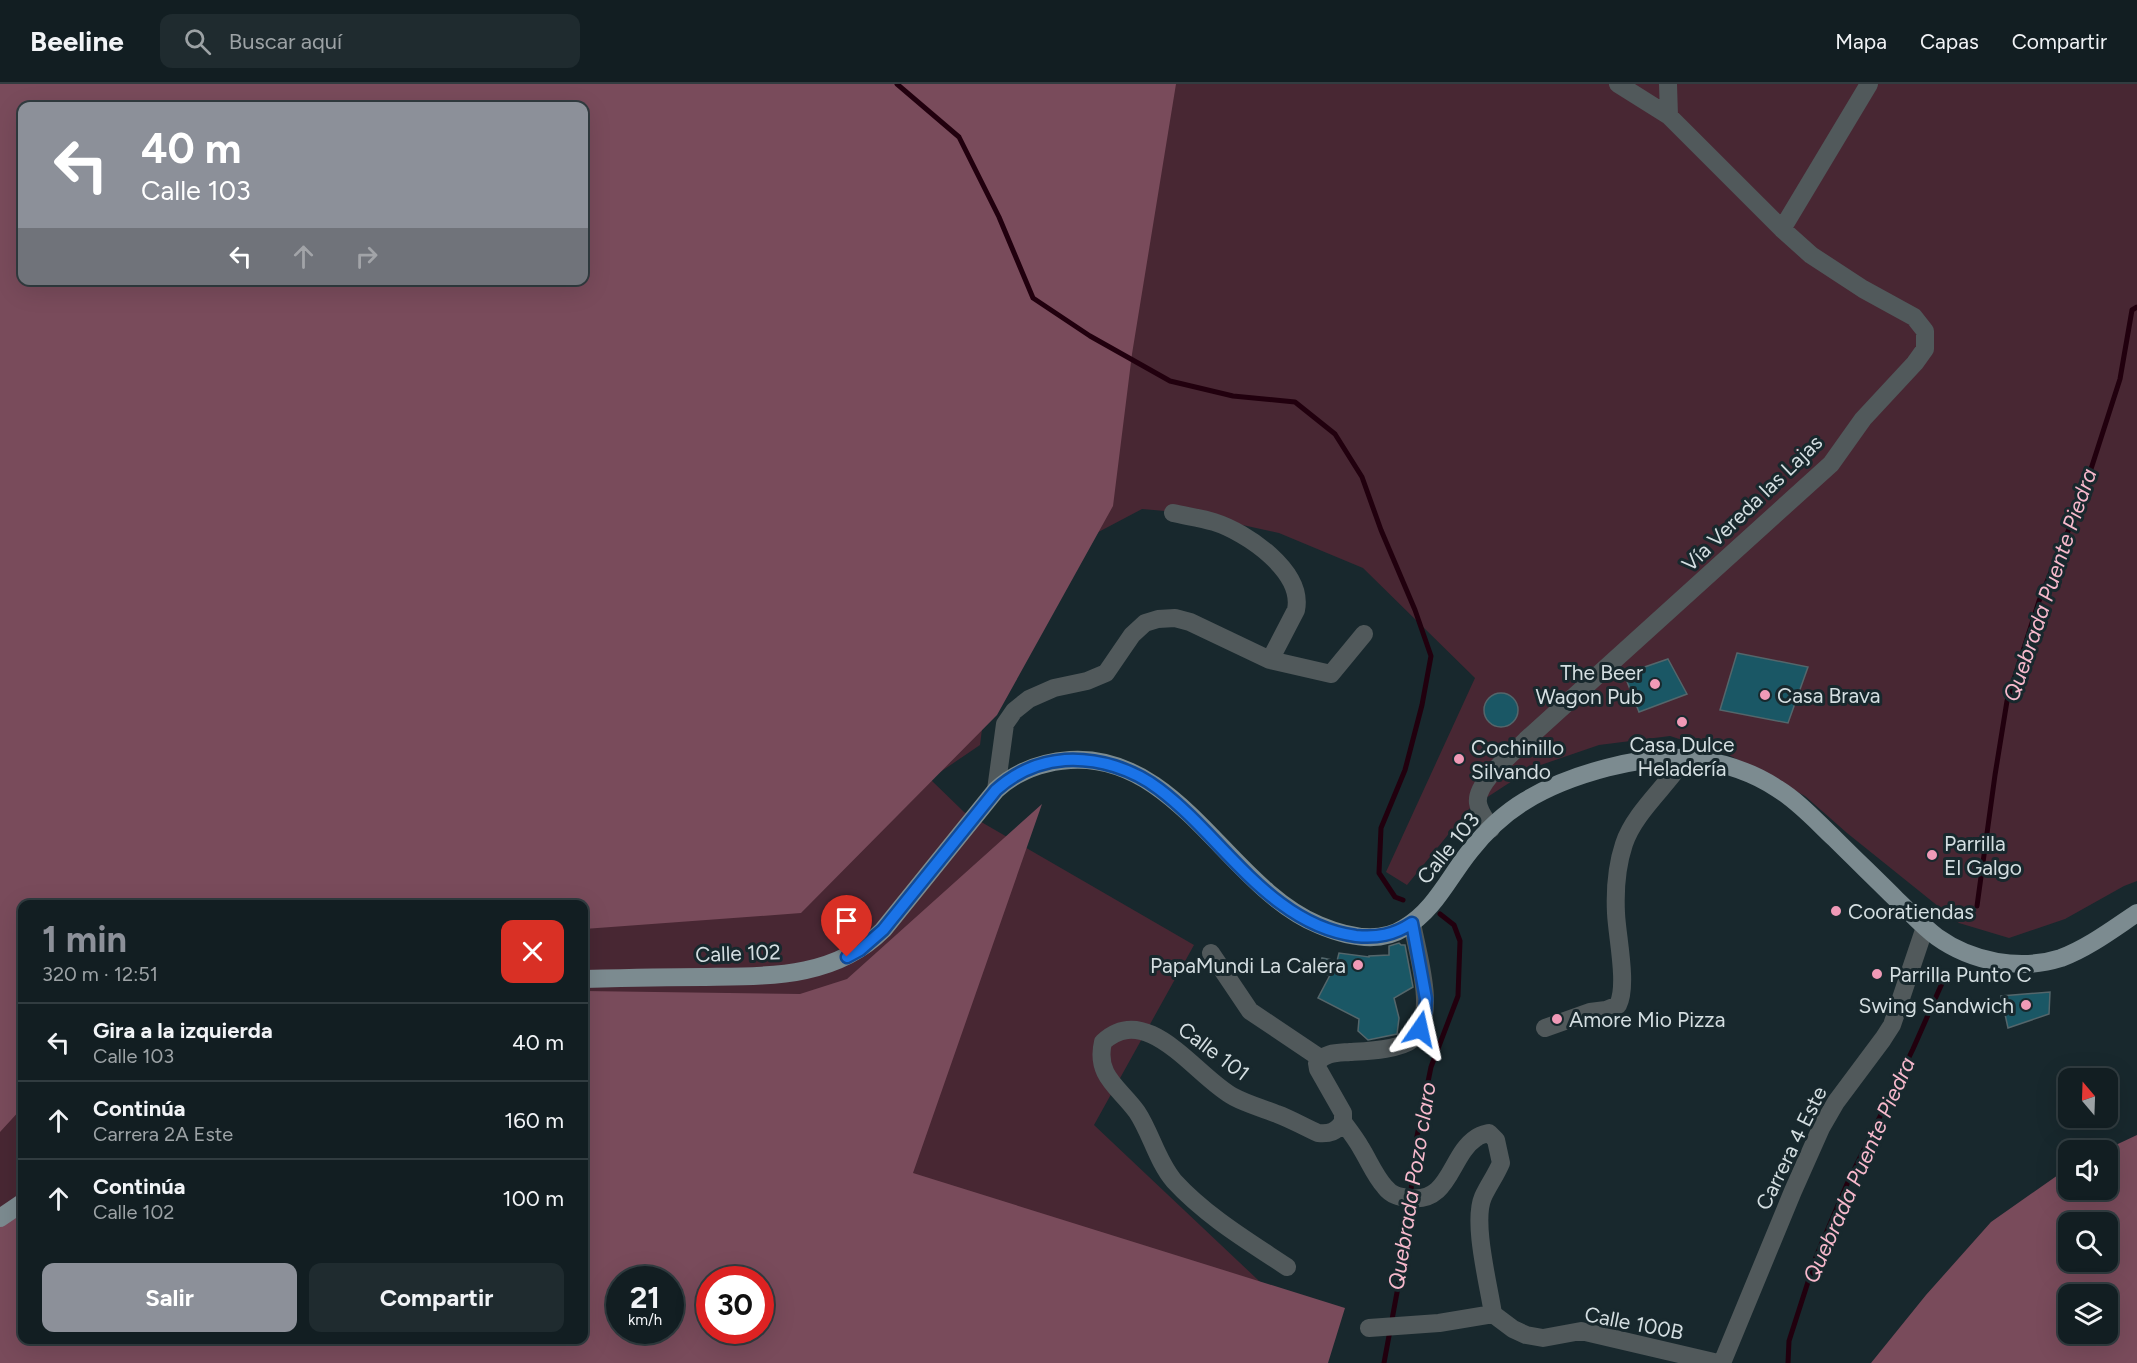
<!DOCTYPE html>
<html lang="es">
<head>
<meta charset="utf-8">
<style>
  body { margin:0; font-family:Figtree,sans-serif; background:#1f2b2f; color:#f1f3f6; height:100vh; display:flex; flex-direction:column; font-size:22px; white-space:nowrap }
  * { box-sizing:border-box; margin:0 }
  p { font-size:20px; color:#9ca2a5 }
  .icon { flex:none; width:33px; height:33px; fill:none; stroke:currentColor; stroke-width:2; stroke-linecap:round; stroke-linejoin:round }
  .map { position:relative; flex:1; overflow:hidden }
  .side { position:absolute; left:18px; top:816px; width:570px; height:444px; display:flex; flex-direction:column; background:#121e22; border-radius:12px; box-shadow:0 6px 24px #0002,0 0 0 2px #313c40 }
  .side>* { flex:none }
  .banner { position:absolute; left:18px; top:18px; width:570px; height:183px; border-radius:12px; box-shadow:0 6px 24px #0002,0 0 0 2px #313c40; background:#8c9099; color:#fff; overflow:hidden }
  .needle { width:39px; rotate:341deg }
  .buttons { position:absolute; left:2058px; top:984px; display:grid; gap:12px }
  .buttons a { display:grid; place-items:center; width:60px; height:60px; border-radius:12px; background:#121e22; box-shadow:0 6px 24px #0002,0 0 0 2px #313c40; font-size:30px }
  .speed { position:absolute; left:606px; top:1182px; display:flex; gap:12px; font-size:30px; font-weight:700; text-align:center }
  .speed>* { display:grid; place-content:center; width:78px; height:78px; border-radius:50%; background:#121e22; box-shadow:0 6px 24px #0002,0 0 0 2px #313c40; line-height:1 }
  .speed small { font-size:15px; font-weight:400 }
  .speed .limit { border:9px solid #d22; background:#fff; color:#111 }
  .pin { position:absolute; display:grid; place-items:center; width:51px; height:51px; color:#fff; margin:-62px -26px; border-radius:50% 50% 50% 0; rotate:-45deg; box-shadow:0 0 6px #0007 }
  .pin .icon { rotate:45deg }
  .me { position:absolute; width:66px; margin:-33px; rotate:11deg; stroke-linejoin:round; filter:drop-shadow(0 0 4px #0008) }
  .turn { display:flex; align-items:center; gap:21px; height:126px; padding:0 24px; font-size:27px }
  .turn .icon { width:78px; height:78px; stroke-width:2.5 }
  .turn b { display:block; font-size:42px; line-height:51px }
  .lanes { display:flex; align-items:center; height:57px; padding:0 24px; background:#0003; justify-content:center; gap:30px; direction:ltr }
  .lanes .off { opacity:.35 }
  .round { display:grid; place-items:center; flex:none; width:63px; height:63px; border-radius:12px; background:#1f2b2f }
  .head { display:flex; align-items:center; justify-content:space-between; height:102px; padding:0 24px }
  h1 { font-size:36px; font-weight:700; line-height:45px; color:#8c9099 }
  .action { display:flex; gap:12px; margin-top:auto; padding:12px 24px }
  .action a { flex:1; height:69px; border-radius:12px; background:#8c9099; color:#fff; font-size:24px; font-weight:700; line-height:69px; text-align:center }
  .action a+a { background:#1f2b2f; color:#f1f3f6 }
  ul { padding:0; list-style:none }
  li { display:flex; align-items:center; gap:18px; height:78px; padding:0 24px; border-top:2px solid #313c40 }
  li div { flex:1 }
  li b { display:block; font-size:22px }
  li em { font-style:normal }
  header { display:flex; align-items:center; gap:36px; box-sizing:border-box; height:84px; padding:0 30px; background:#121e22; border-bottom:2px solid #313c40 }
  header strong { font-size:28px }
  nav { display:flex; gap:33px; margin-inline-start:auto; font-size:21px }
  .search { width:420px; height:54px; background:#1f2b2f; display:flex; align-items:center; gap:15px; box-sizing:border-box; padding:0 21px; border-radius:12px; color:#9ca2a5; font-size:22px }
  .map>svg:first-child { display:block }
  .green { fill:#482733; fill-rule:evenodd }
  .forest { fill:#794b5b; fill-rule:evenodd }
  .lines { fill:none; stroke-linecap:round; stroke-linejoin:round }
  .stream { stroke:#21000e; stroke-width:5 }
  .building { fill:#1a5765; stroke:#54666b; stroke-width:1.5 }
  .minor { stroke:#51595b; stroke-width:18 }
  .major { stroke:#7c8b90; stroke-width:18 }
  .route-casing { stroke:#114b97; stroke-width:15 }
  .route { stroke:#1a73e8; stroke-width:10 }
  .poi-dot { fill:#f09ab7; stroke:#18282d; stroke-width:2 }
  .labels { text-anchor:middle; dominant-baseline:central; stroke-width:6; stroke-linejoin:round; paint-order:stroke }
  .street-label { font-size:21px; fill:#d4dee1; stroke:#18282d }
  .poi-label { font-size:21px; fill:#d4dee1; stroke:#18282d; text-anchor:start }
  .water-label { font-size:22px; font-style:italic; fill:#f7b9cc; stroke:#18282d }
</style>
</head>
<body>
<header>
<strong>Beeline</strong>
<div class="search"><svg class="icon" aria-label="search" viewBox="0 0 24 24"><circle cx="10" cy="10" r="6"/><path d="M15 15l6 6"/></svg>Buscar aquí</div>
<nav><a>Mapa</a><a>Capas</a><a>Compartir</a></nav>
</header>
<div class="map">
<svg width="2137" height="1279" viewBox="0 0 2137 1279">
  <rect width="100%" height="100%" fill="#18282d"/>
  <path class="green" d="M0 0H2137V797L2124 802 2065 835 2009 854 1959 839 1847 749 1805 712 1729 671 1670 652 1599 661 1532 684 1469 725 1407 801 1386 788 1475 594 1363 484 1279 449 1188 429 1142 425 1070 463 986 614 980 661 930 695 964 728 1194 861 1094 1041 1329 1263 0 1279ZM22 22H584V196H22ZM22 820H584V1256H22ZM620 1196H670V1246H620ZM710 1196H760V1246H710Z"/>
  <path class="forest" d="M0 0H1176L1132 270 1113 422 997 631 801 829 584 845V820H22V1024L0 1048ZM22 22H584V196H22Z
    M1042 720 913 1089 1345 1224 1328 1279H0V1140L22 1127V1256H584V907L800 910 847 895ZM620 1196H670V1246H620ZM710 1196H760V1246H710Z
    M2137 1051V1279H1871L1926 1211 1991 1138 2068 1084V1106H2108V1066H2105ZM2068 1138H2108V1178H2068ZM2068 1210H2108V1250H2068Z"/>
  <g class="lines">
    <path class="stream" d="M897 0 959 53 999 133 1033 214 1090 252 1170 297 1233 312 1295 318 1335 350 1362 393 1381 446 1415 526 1431 572 1422 621 1405 686 1381 744 1379 789 1395 813 1403 816
      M1977 822 1995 691 2007 617 2039 517 2081 416 2120 295 2132 226 2137 223
      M1384 1279 1405 1165 1416 1057 1431 983 1458 912 1460 857 1454 841 1440 830
      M1788 1279 1789 1257 1816 1173 1847 1100 1913 965 1943 897"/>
  </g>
  <path class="building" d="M1737 569 1808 583 1788 639 1720 626Z
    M1668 575 1687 610 1639 628 1624 590Z
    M1484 626a17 17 0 1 1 34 0a17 17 0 1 1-34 0Z
    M1399 859 1401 861H1405L1413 903 1394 914 1399 934 1397 950 1368 956 1358 947 1359 935 1318 914 1330 891 1319 889 1322 874 1337 877 1339 869 1369 873V872L1389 871V862Z
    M2050 908 2049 930 2008 944 2001 912Z"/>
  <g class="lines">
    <path class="minor" d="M1618 0 1669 32
      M1782 145 1869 0
      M1173 429C1186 432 1201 434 1214 438 1246 448 1304 487 1296 526L1270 576
      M996 706 1005 640 1014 627 1029 615 1054 604 1087 597 1106 589 1132 551 1145 539 1158 535 1175 534 1190 538 1270 576 1331 590 1364 550
      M1491 745C1487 737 1479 728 1478 719 1475 699 1512 670 1526 656L1831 380 1863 335 1915 279 1925 265V247L1914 233 1863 205 1811 171 1782 145 1669 32 1668 0
      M1211 869 1250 927 1320 974
      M1545 944 1590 928 1606 926 1618 921C1628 901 1617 853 1616 829 1615 808 1617 781 1624 760 1634 729 1667 702 1685 674
      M1343 1038C1349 1046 1356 1055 1361 1064 1369 1077 1375 1092 1385 1103 1391 1111 1399 1113 1409 1114 1450 1120 1450 1071 1476 1054 1480 1051 1485 1050 1489 1049L1496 1056 1501 1079C1496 1091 1488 1102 1483 1113 1472 1138 1489 1202 1493 1230
      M1343 1038V1029L1318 985 1317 979C1325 968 1338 969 1350 968 1367 967 1400 966 1413 955 1438 931 1417 869 1412 839
      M1287 1183C1248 1157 1206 1132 1174 1097 1157 1077 1151 1049 1137 1028 1119 1003 1095 992 1103 958 1148 916 1197 994 1234 1013 1247 1020 1262 1024 1277 1030 1291 1035 1304 1043 1318 1049 1330 1050 1336 1048 1343 1038
      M1369 1244 1439 1239 1493 1230 1513 1245 1526 1251 1543 1254 1581 1247 1718 1279
      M1722 1279 1793 1107 1821 1044 1836 1018 1883 955 1892 941 1925 843"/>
    <path class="major" d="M584 895C623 894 663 893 703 893 767 892 834 895 883 846L996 706C1017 687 1041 678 1070 676 1179 669 1229 804 1319 841 1345 852 1379 860 1404 844 1434 827 1449 793 1470 767 1485 748 1505 729 1525 717 1567 691 1646 668 1695 675 1724 679 1753 688 1778 705 1799 718 1816 737 1834 754 1855 775 1876 795 1897 816 1910 828 1923 843 1937 853 1972 878 2020 887 2061 874 2088 864 2113 845 2137 829
      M0 1134 22 1119"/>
  </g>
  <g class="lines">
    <defs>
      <path id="route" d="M847 873 860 866 883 846 996 706C1016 688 1039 678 1065 676 1098 674 1133 685 1159 705 1223 753 1270 841 1356 852 1377 854 1394 851 1412 839L1426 915 1425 929 1420 945"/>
    </defs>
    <use href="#route" class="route-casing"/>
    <use href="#route" class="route"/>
  </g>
  <g class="poi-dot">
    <circle cx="1655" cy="600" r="6"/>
    <circle cx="1765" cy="611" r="6"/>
    <circle cx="1682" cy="638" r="6"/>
    <circle cx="1459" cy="675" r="6"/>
    <circle cx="1932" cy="771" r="6"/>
    <circle cx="1836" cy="827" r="6"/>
    <circle cx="1358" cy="881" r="6"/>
    <circle cx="1877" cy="890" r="6"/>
    <circle cx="2026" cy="921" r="6"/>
    <circle cx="1557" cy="935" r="6"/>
  </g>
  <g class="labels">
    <g class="street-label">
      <text transform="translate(1752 419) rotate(-44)">Vía Vereda las Lajas</text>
      <text transform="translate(1448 764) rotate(-51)">Calle 103</text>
      <text transform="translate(738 869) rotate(-2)">Calle 102</text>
      <text transform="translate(1214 967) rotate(37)">Calle 101</text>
      <text transform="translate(1791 1064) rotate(-64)">Carrera 4 Este</text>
      <text transform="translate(1634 1239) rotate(11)">Calle 100B</text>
    </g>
    <g class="poi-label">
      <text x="1643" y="588" text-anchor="end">The Beer<tspan x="1643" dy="24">Wagon Pub</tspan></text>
      <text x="1777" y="611">Casa Brava</text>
      <text x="1682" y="660" text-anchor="middle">Casa Dulce<tspan x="1682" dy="24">Heladería</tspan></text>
      <text x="1471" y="663">Cochinillo<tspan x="1471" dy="24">Silvando</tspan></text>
      <text x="1944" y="759">Parrilla<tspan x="1944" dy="24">El Galgo</tspan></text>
      <text x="1848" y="827">Cooratiendas</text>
      <text x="1346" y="881" text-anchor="end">PapaMundi La Calera</text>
      <text x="1889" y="890">Parrilla Punto C</text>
      <text x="2014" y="921" text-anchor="end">Swing Sandwich</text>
      <text x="1569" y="935">Amore Mio Pizza</text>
    </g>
    <g class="water-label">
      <text transform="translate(2050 501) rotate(-71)">Quebrada Puente Piedra</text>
      <text transform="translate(1859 1086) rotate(-66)">Quebrada Puente Piedra</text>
      <text transform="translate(1412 1102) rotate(-81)">Quebrada Pozo claro</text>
    </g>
  </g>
</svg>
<div class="buttons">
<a><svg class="needle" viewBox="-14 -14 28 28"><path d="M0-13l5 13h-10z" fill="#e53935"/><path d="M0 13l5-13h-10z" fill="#9ca2a5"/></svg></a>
<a><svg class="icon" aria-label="sound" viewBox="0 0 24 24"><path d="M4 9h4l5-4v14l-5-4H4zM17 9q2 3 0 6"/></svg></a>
<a><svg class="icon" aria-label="search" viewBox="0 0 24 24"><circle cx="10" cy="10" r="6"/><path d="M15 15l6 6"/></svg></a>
<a><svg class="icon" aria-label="layers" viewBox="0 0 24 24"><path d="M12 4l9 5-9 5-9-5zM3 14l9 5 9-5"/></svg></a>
</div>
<div class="speed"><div>21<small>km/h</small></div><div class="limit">30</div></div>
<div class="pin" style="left:847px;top:873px;background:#d93025"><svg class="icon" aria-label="arrive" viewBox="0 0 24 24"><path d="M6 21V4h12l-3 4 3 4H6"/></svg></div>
<svg class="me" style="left:1420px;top:945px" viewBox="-20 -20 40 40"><path d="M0-17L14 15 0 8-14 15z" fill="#1a73e8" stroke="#fff" stroke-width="4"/></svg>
<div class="banner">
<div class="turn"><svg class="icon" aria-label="left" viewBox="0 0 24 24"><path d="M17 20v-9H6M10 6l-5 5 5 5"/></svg><div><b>40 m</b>Calle 103</div></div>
<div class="lanes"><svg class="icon" aria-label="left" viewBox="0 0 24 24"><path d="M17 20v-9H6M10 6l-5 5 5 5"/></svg><svg class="icon off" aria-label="ahead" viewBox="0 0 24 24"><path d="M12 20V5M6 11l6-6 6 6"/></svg><svg class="icon off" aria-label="right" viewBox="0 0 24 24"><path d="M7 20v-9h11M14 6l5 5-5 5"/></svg></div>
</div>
<section class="side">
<div class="head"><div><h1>1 min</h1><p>320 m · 12:51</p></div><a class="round" style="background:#d93025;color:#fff"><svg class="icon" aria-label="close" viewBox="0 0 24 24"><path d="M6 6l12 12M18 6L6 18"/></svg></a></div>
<ul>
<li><svg class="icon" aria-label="left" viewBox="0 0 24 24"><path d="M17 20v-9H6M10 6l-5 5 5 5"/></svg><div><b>Gira a la izquierda</b><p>Calle 103</p></div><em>40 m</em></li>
<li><svg class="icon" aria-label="ahead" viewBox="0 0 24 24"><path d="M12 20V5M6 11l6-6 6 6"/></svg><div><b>Continúa</b><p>Carrera 2A Este</p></div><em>160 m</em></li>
<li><svg class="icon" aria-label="ahead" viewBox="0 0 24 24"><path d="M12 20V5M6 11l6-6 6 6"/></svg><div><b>Continúa</b><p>Calle 102</p></div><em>100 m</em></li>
</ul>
<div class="action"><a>Salir</a><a>Compartir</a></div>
</section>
</div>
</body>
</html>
